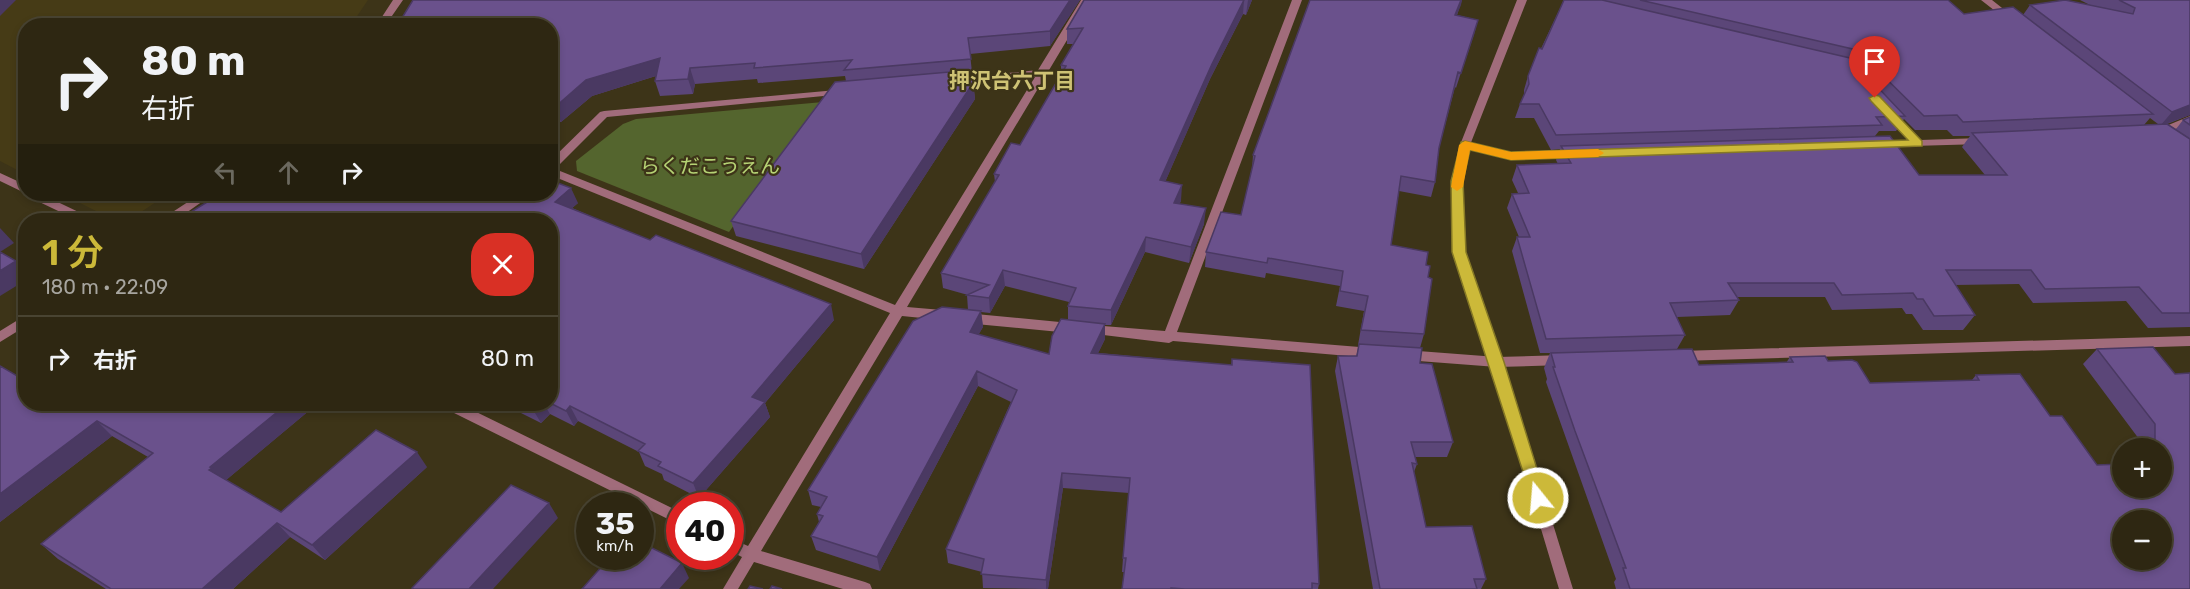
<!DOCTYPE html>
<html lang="ja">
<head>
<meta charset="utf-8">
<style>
  body { margin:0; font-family:Rubik,"Noto Sans JP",sans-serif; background:#362f1b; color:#f1f3f6; height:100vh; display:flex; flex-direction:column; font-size:22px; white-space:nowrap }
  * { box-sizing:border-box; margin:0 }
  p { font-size:20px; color:#a7a59f }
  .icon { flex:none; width:33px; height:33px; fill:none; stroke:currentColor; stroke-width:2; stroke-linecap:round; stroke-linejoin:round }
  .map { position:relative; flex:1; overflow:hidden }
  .sheet { position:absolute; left:18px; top:213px; width:540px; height:198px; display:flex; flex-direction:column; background:#2e2712; border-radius:24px; box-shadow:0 3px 9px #0003,0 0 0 2px #494432 }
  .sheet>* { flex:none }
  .top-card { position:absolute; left:18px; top:18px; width:540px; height:183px; border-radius:24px; box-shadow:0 3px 9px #0003,0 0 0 2px #494432; background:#2e2712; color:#f1f3f6; overflow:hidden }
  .tools { position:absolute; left:2112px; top:438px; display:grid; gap:12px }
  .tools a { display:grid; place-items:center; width:60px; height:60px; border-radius:50%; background:#2e2712; box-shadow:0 3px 9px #0003,0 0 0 2px #494432; font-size:30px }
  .speed { position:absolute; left:576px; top:492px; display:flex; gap:12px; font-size:30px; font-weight:700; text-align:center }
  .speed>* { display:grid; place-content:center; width:78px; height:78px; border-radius:50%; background:#2e2712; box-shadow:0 3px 9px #0003,0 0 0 2px #494432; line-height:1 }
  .speed small { font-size:15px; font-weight:400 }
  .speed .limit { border:9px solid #d22; background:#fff; color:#111 }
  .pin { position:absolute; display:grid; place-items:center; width:51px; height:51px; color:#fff; margin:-62px -26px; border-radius:50% 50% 50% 0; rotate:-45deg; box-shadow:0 0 6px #0007 }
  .pin .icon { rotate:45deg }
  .me { position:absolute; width:66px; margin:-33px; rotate:343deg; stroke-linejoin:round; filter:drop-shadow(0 0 4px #0008) }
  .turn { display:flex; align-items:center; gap:21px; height:126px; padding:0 24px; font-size:27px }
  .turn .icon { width:78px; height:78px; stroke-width:2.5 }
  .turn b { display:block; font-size:42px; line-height:51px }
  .lanes { display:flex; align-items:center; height:57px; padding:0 24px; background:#0003; justify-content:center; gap:30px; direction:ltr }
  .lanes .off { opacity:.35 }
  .round { display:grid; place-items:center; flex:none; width:63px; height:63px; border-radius:24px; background:#362f1b }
  .headline { display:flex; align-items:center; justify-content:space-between; height:102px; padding:0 24px }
  h1 { font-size:36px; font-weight:600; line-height:45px; color:#ccb939 }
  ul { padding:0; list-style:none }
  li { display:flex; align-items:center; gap:18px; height:84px; padding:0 24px; border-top:2px solid #494432 }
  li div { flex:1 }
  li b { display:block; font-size:22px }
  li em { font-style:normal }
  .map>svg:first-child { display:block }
  .built { fill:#463b16 }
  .green { fill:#54652e }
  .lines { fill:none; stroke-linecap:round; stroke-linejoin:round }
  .minor { fill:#a16c7b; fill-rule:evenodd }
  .tertiary { fill:#a16c7b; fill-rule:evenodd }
  .wall { fill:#5b4678; fill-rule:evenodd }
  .shaded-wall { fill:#4a3962 }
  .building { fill:#6a518c; stroke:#4a3962; stroke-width:1.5; fill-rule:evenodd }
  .route { fill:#ccb939; stroke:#857825; stroke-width:1.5 }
  .slow { fill:#f59e0b }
  .labels { text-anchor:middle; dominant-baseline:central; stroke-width:4.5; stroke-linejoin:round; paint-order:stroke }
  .park-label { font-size:20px; fill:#b6d374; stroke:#3d3418 }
  .neighbourhood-label { font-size:21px; font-weight:bold; fill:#cec274; stroke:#3d3418 }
</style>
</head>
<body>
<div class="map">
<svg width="2190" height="589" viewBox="0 0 2190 589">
  <rect width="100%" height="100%" fill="#3d3418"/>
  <path class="built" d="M0 0H368L351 25 26 26 25 174 0 161Z
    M62 194H168L129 220H114Z"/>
  <path class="green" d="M823 102 729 232 577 171 576 161 623 124 636 119Z"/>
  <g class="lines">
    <path class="minor" d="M1081 0H1091L907 307 942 310 946 312 948 315 946 318 942 320 902 316 761 551 865 582 870 584 872 589H843L754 562 738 589H723L742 557 730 551V538L748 546 890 313 550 175V161L600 112 604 111 848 89 849 91 844 94 607 117 555 169 895 305 1035 77 957 84 952 81 957 78 1038 70Z
      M1292 0H1302L1177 332 1372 348 1376 350 1378 353 1376 356 1372 358 1173 341 1169 343 1087 333 1085 330 1087 327 1091 325 1165 331Z
      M1981 0H1992L2016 19 2011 22 2008 21Z
      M1890 112 1894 113 1920 140 1982 138 1987 141 1982 144 1878 147 1877 145 1882 142 1909 141 1885 115Z
      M2190 116V123L2162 135 2158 136 2153 133 2154 131Z
      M1465 142 1511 153 1574 151 1579 154 1574 157 1511 159 1461 147 1460 145 1461 143Z
      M0 173 26 185 27 194 0 181Z
      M27 194H41L89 217 91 220H77L29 197Z
      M965 313 1070 323 1074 325 1076 328 1074 331 1070 333 965 323 961 321 959 318 961 315Z
      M2190 336V346L1680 361 1676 359 1674 356 1676 353 1680 351Z
      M1405 350 1497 357 1564 355 1568 357 1570 360 1568 363 1564 365 1497 367 1405 360 1401 358 1399 355 1401 352Z
      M442 404H460L680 512V525L444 408Z"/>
    <path class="tertiary" d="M393 0H403L385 26H376Z
      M1517 0H1527L1470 145 1462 181 1465 252 1503 362 1573 589H1559L1491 362 1453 252 1452 181 1460 145Z
      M200 194H213L176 220H164L165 217Z
      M26 315V326L0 342V331Z"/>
  </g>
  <path class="wall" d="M413 0H1080L1050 46 970 54 975 99 864 269 736 236 731 221 846 81 845 76 758 83 757 79 695 84 693 94 660 96 655 81 656 76 592 96 561 122 550 119V26Z
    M1084 0H1252L1246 15 1243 14 1210 79 1165 182 1181 201 1179 204 1204 224 1189 263 1145 252 1111 325H1105V339L1098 353 1231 365 1232 359 1319 584 1318 589H1122L1124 572H1122L1123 558 1129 493 1063 488 1048 589 983 588 982 572 948 563 946 549 1011 402 978 386 880 571 816 550 811 536 819 522 817 514 821 507 812 505 808 490 968 310 967 295H968L943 288 941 273 995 182 994 174 1020 145 1061 74V65L1074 44H1067V29ZM1005 286 1069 302 1068 306V320L1049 354 978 335 983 327 981 312 990 313Z
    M1310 0H1462L1457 15 1478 20 1456 88 1455 87 1439 148 1435 182 1431 197 1399 191 1391 245 1426 265 1428 277 1424 334 1420 348V363L1453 442 1447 457H1415L1417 464 1414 472 1426 527 1486 579 1481 589H1373L1335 371 1338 356H1356L1359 345H1358L1364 311 1336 306 1340 286 1266 273 1265 278 1205 267 1206 252 1241 215 1252 170 1253 155Z
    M1564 0H1948L1964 14 2023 15 2030 5H2090L2080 0H2190V115L2167 124 2176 129 2183 120 2190 117V327L2148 328 2126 301 2033 303 2019 284 1955 285 1975 315 1963 330H1923L1912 314H1906L1902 308 1832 310 1825 297H1737L1739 300 1730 315 1677 317 1685 335 1677 349 1699 365 1786 363 1790 357 1828 361 1870 383 1972 380 1976 375 2050 416 2097 465 2162 488V448H2139V439L2083 364 2097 349 2153 347 2190 589H1616L1614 582 1616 579 1546 382 1547 379 1544 368 1550 353H1540L1512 251 1517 237H1519L1507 208 1512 194 1518 193 1512 180 1517 165 1558 164 1556 160 1560 149 1551 150 1534 118H1515L1520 104 1524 95V90L1528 76ZM2150 118 2158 124 2144 125ZM1904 119 1915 130H1947L1953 136H1970L1962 147 1985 175H1919L1875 136 1879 131H1896Z
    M220 194 578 203 572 208 834 320 765 403 770 417 699 498 664 480 662 474 645 466 639 452 578 421 574 426 550 414 541 423 503 404H550Z
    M0 366 26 404H317L226 480 281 512 427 467 325 560 290 537 233 589H106L58 559 41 544 148 457 112 436 0 522Z"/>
  <path class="shaded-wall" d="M0 0H16L0 16Z
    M1070 0H1080L1050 46V31Z
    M1244 0 1243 14 1210 79 1159 196 1160 180 1212 64Z
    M1248 0H1252L1246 15Z
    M1461 0H1462L1461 5 1451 29 1455 15Z
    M1478 20 1474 35 1456 88 1461 73Z
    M660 58 665 73 592 96 561 122 555 107 586 80Z
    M690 68 695 84 693 94 688 79Z
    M973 83 975 99 864 269 861 254Z
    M2190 105V115L2160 126 2172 112Z
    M1182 185 1181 201 1173 219 1174 203Z
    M571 188 578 203 562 217 555 202Z
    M1206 208 1204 224 1189 263 1191 247Z
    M0 228 14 243 0 252Z
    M1146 237 1145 252 1111 325V310Z
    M16 261 26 271V280L0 296V271Z
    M1003 270 1005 286 990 313 989 298Z
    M831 304 834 320 765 403 770 417 699 498 693 483 752 397Z
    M981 311 983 327 971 348 970 332Z
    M1105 324V339L1091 368V353Z
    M977 371 978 386 880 571 877 557Z
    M287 404H317L225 481 209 470 210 467Z
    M537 404H544L550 414 541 423 532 408Z
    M570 406 578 421 574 426 566 411Z
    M97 421 112 436 0 522V494Z
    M417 452 427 467 325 560 312 545Z
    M1062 473 1063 488 1048 589H1046V580Z
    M549 503 558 518 493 589H469Z
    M277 523 290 537 233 589H202Z
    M682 563 689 578 679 589H660Z"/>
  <path class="building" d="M413 0H1070L1050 31 968 38 971 59 844 70 852 60 754 68 755 63 690 68 688 79 655 81 660 58 586 80 555 107 550 105V26H397Z
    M1084 0H1244L1212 64 1160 180 1182 185 1174 203 1206 208 1191 247 1146 237 1111 310 1068 306 1076 288 1003 270 989 298 967 295 989 285 941 273 999 175 994 174 1011 143 1020 145 1066 66 1061 65 1083 28 1067 29Z
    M1310 0H1461L1455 15 1478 20 1461 73 1458 72 1439 148 1435 182 1401 176 1391 245 1428 252 1426 265 1430 266 1428 277 1432 279 1424 334 1361 330 1368 296 1340 291 1343 271 1268 258 1267 263 1206 252 1221 212 1241 215 1255 156 1253 155Z
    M1564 0H1602L1850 58 1905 116 1876 117 1882 125 1556 135 1539 104H1520L1529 84 1528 76 1539 48 1542 49Z
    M1640 0H1948L1964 14 2013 7 2153 114 1963 122 1957 115 1924 116 1857 50Z
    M2065 0 2133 14 2135 8 2119 0H2190V105L2172 112 2030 5Z
    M972 70 973 83 861 254 731 221 835 82Z
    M2190 117V125L2183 120Z
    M2167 124 2190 139V313H2162L2139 287 2045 289 2031 270H1946L1975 315 1934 316 1923 299H1917L1913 293 1842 295 1834 283H1728L1739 300 1670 303 1685 335 1546 339 1517 237H1530L1512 194 1529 193 1517 165 1571 163 1561 146 1890 136 1919 175H2007L1972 133Z
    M550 180 571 188 555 202 650 240 656 235 831 304 752 397 765 402 693 483 658 466 661 462 638 451 645 444 570 406 566 411 550 403V220H178L220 194H550Z
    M0 252 16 261 0 271Z
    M942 307 981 311 970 332 1049 354 1052 336 1061 319 1105 324 1091 353 1232 365V359L1310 365 1319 584 1312 583V589H1185L1171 588V589H1122L1126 558H1123L1130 478 1062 473 1046 580 981 574 984 559 946 549 1017 390 977 371 877 557 811 536 823 516 817 514 827 497 808 490 913 321Z
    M1359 344 1422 348 1420 363 1432 364 1453 442H1411L1417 464 1412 463 1426 527 1472 526 1486 579H1474L1477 589H1380L1338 356H1357Z
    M2153 347 2175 374 2190 373V589H1630L1623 568H1626L1575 431 1553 367H1555L1551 353 1692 349 1699 365 1793 362 1790 357 1825 356 1828 361 1852 360 1857 362 1870 383 1979 380 1976 375 2020 374 2050 416H2062L2097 465 2122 464V488H2162V448H2155V424L2097 349ZM2122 520H2162V560H2122Z
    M0 366 26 381V404H287L210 467 212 468 209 470 281 512 376 430 417 452 312 545 277 523 202 589H111L41 544 153 453 97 421 0 494Z
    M524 404H537L532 408Z
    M511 485 549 503 469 589H414L412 588Z
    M640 542 682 563 660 589H582L611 556H640Z
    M750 586 763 589H748Z
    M772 586 782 589H770Z"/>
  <path class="route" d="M1875 95 1879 96 1922 141V146L1511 160 1470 150 1463 181 1466 252 1504 362 1546 498 1544 503 1538 505 1533 503 1452 252 1451 181 1461 142 1465 141 1511 152 1908 140 1871 101 1869 98Z"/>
  <path class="slow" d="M1465 141 1511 152 1598 149 1604 153 1598 157 1511 160 1470 150 1463 187 1457 191 1451 187 1459 145Z"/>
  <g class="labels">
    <g class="park-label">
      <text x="710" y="166">らくだこうえん</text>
    </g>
    <g class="neighbourhood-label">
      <text x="1012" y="80">押沢台六丁目</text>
    </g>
  </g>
</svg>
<div class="tools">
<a>+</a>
<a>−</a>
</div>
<div class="speed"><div>35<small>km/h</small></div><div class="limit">40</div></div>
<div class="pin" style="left:1875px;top:98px;background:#d93025"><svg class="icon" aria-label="arrive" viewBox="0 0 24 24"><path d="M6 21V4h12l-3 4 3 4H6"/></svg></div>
<svg class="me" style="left:1538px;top:498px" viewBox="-20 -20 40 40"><circle r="17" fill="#ccb939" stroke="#fff" stroke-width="3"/><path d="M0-11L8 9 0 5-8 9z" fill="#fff"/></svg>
<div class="top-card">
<div class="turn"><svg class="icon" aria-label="right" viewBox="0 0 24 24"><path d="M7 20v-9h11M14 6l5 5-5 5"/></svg><div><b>80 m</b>右折</div></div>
<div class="lanes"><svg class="icon off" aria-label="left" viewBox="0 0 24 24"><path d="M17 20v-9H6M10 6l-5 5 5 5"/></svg><svg class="icon off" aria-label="ahead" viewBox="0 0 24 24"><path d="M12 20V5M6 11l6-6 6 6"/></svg><svg class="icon" aria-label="right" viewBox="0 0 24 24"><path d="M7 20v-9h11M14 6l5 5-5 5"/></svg></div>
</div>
<section class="sheet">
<div class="headline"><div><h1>1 分</h1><p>180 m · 22:09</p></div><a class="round" style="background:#d93025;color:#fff"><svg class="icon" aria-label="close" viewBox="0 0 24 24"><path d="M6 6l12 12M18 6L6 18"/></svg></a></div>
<ul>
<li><svg class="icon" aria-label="right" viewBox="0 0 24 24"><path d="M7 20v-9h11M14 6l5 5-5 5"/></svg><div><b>右折</b></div><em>80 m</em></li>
</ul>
</section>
</div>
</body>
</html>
